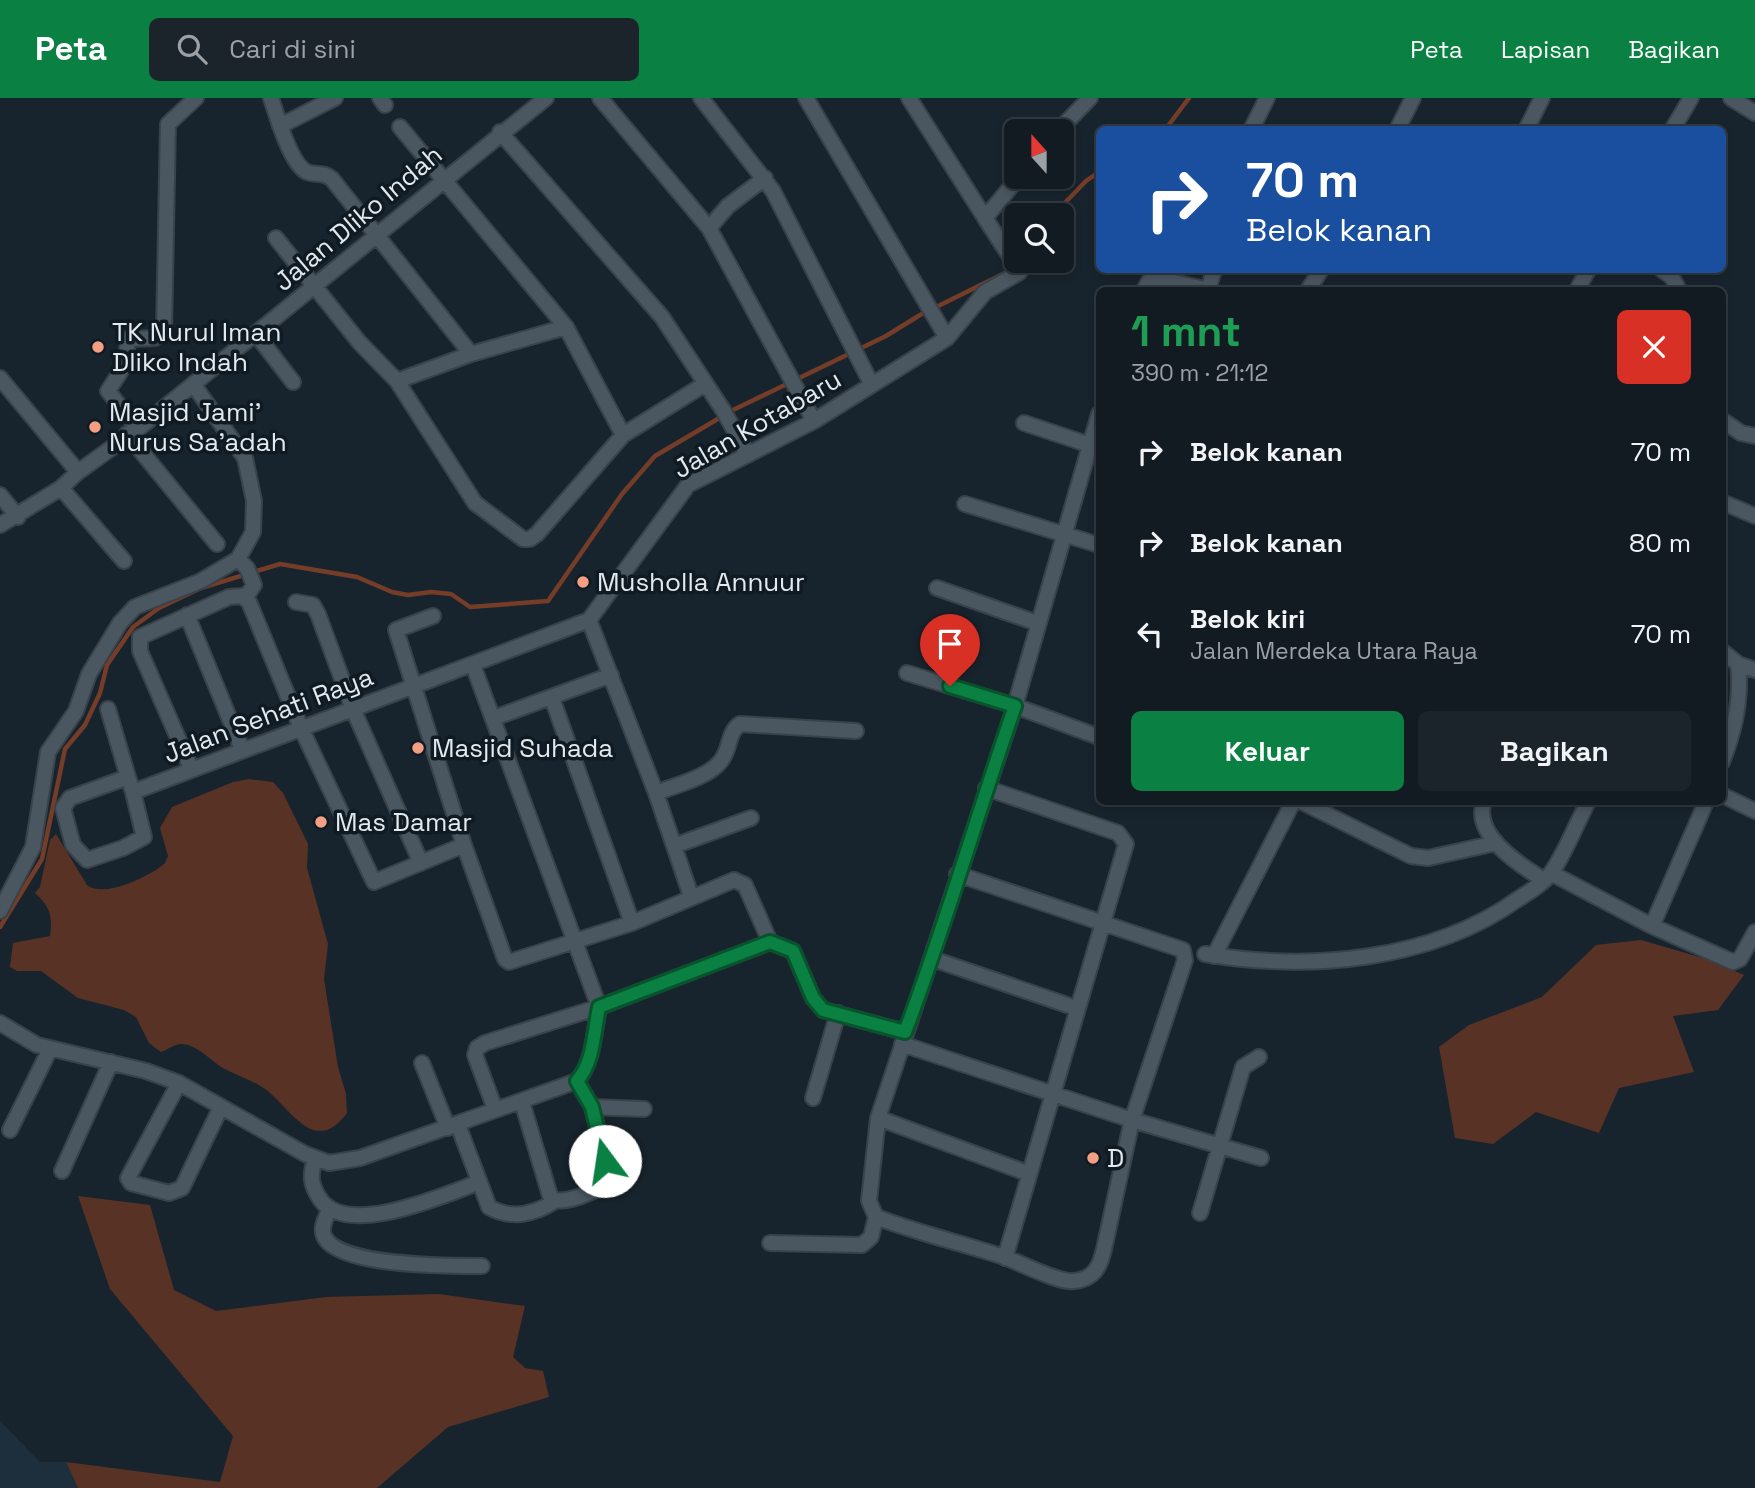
<!DOCTYPE html>
<html lang="id">
<head>
<meta charset="utf-8">
<style>
  body { margin:0; font-family:"Space Grotesk",sans-serif; background:#1b242a; color:#f1f3f6; height:100vh; display:flex; flex-direction:column; font-size:26px; white-space:nowrap }
  * { box-sizing:border-box; margin:0 }
  p { font-size:23px; color:#9ca1a5 }
  .icon { flex:none; width:38px; height:38px; fill:none; stroke:currentColor; stroke-width:2; stroke-linecap:round; stroke-linejoin:round }
  .map { position:relative; flex:1; overflow:hidden }
  .sheet { position:absolute; left:1096px; top:189px; width:630px; height:518px; display:flex; flex-direction:column; background:#121b22; border-radius:10px; box-shadow:0 4px 10px #0003,0 0 0 2px #313940 }
  .sheet>* { flex:none }
  .guide { position:absolute; left:1096px; top:28px; width:630px; height:147px; border-radius:10px; box-shadow:0 4px 10px #0003,0 0 0 2px #313940; background:#1a4fa0; color:#fff; overflow:hidden }
  .needle { width:46px; rotate:339deg }
  .buttons { position:absolute; left:1004px; top:21px; display:grid; gap:14px }
  .buttons a { display:grid; place-items:center; width:70px; height:70px; border-radius:10px; background:#121b22; box-shadow:0 4px 10px #0003,0 0 0 2px #313940; font-size:35px }
  .pin { position:absolute; display:grid; place-items:center; width:60px; height:60px; color:#fff; margin:-72px -30px; border-radius:50% 50% 50% 0; rotate:-45deg; box-shadow:0 0 7px #0007 }
  .pin .icon { rotate:45deg }
  .me { position:absolute; width:77px; margin:-38px; rotate:346deg; stroke-linejoin:round; filter:drop-shadow(0 0 5px #0008) }
  .turn { display:flex; align-items:center; gap:24px; height:147px; padding:0 35px; font-size:32px }
  .turn .icon { width:91px; height:91px; stroke-width:2.5 }
  .turn b { display:block; font-size:49px; line-height:60px }
  .round { display:grid; place-items:center; flex:none; width:74px; height:74px; border-radius:10px; background:#1b242a }
  .overview { display:flex; align-items:center; justify-content:space-between; height:119px; padding:0 35px }
  h1 { font-size:42px; font-weight:800; line-height:52px; color:#1e9e55 }
  .button { display:flex; gap:14px; margin-top:auto; padding:14px 35px }
  .button a { flex:1; height:80px; border-radius:10px; background:#0b8043; color:#fff; font-size:28px; font-weight:800; line-height:80px; text-align:center }
  .button a+a { background:#1b242a; color:#f1f3f6 }
  ul { padding:0; list-style:none }
  li { display:flex; align-items:center; gap:21px; height:91px; padding:0 35px }
  li div { flex:1 }
  li b { display:block; font-size:26px }
  li em { font-style:normal }
  header { display:flex; align-items:center; gap:42px; box-sizing:border-box; height:98px; padding:0 35px; background:#0b8043; color:#fff }
  header strong { font-size:33px }
  nav { display:flex; gap:38px; margin-inline-start:auto; font-size:24px }
  .search { width:490px; height:63px; background:#1b242a; display:flex; align-items:center; gap:18px; box-sizing:border-box; padding:0 24px; border-radius:10px; color:#9ca1a5; font-size:26px }
  .map>svg:first-child { display:block }
  .built { fill:#1d2f3c }
  .green { fill:#583225 }
  .lines { fill:none; stroke-linecap:round; stroke-linejoin:round }
  .stream { stroke:#753c28; stroke-width:4.5 }
  .street-casing { stroke:#394249; stroke-width:18 }
  .street { stroke:#4a5761; stroke-width:14 }
  .route-casing { stroke:#07532c; stroke-width:18 }
  .route { stroke:#0b8043; stroke-width:12 }
  .poi-dot { fill:#f39f83; stroke:#0f1a23; stroke-width:2.5 }
  .labels { text-anchor:middle; dominant-baseline:central; stroke-width:7; stroke-linejoin:round; paint-order:stroke }
  .street-label { font-size:26px; fill:#e2e9ef; stroke:#0f1a23 }
  .poi-label { font-size:26px; fill:#e2e9ef; stroke:#0f1a23; text-anchor:start }
</style>
</head>
<body>
<header>
<strong>Peta</strong>
<div class="search"><svg class="icon" aria-label="search" viewBox="0 0 24 24"><circle cx="10" cy="10" r="6"/><path d="M15 15l6 6"/></svg>Cari di sini</div>
<nav><a>Peta</a><a>Lapisan</a><a>Bagikan</a></nav>
</header>
<div class="map">
<svg width="1755" height="1390" viewBox="0 0 1755 1390">
  <rect width="100%" height="100%" fill="#18242d"/>
  <path class="built" d="M0 1323 40 1364H66L78 1390H0Z"/>
  <path class="green" d="M249 681 273 684 283 695 308 746 307 770 328 846 324 881 338 969 346 996 347 1015C313 1061 290 1007 262 989 250 981 235 977 223 970 210 962 197 946 181 946 175 946 167 952 161 954L149 945 136 919 124 912 78 900 41 873H17L10 869 13 845 50 838C53 819 50 808 35 795L40 789 50 742 56 736 87 787C103 801 151 778 165 765L168 758 160 730 172 709 233 684Z
    M1641 842 1706 861 1744 877 1718 912 1673 918 1694 974 1619 990 1599 1035 1536 1014 1493 1046 1455 1040 1439 949 1469 927 1542 899 1596 847Z
    M78 1098 150 1107 174 1192 216 1213 326 1199 439 1196 525 1208 513 1259 525 1270 543 1273 549 1299 448 1329 377 1390H78L66 1364 220 1384 233 1338 110 1191Z"/>
  <g class="lines">
    <path class="stream" d="M1165 32 1189 0
      M1053 117 1086 83 1099 74
      M0 829 42 761 65 651 85 627 100 595 107 567 133 529 159 510 201 490 280 466 357 479 392 494 408 497 431 494 451 496 470 509 548 503 622 396 655 358 733 312 886 238 920 217 1011 172"/>
    <defs>
      <path id="street" d="M271 0C276 16 291 67 307 74 317 78 323 73 332 81L471 256
        M380 0 385 7
        M600 0 709 130 814 323
        M701 0 773 93 872 287
        M806 0 947 240
        M909 0 985 120
        M1731 0 1755 15
        M280 28 335 0
        M400 29 566 229 623 337
        M1251 32 1267 0
        M1397 32 1413 0
        M1526 32 1542 0
        M1672 32 1691 0
        M1058 33 1090 0
        M500 34 662 219 723 312 748 357
        M709 130 728 108 765 80
        M276 140 359 244 397 283 475 405 523 441H530L537 436 623 337 705 286
        M1662 172 1672 179 1679 192
        M1144 192 1149 183 1156 180 1209 192
        M1208 192 1214 172
        M1308 192 1321 172
        M1577 192 1588 172
        M256 236 293 284
        M0 280 78 374
        M397 283 471 256 566 229
        M1722 322 1741 335 1755 338
        M1024 325 1099 350
        M138 331 108 293 126 265 128 241 155 240 164 235 168 26 196 0
        M127 336 217 446
        M61 390 124 463
        M0 397 18 419
        M1722 404 1755 418
        M965 406 1099 447
        M0 427 61 390 78 374 138 331 546 0
        M238 461 247 470 254 487 245 500
        M937 490 1037 525
        M296 504 313 507 318 516 353 611 421 765
        M187 517 242 651
        M433 518 396 532 464 747
        M1722 553 1738 566C1742 601 1735 632 1722 664
        M1738 566 1755 572
        M473 567 599 909 485 945 477 950 475 957 495 1011
        M907 575 1015 608 1099 639
        M552 600 632 825
        M108 611 128 679
        M494 620 611 577
        M191 670 140 553V539L229 499 242 498 249 504 301 630 374 784 464 747 505 861 509 864 632 825 734 782 745 787 770 844
        M986 690 1118 735 1126 746 1005 1160
        M133 694 128 679 70 700 63 710 73 747 87 762 123 750 144 739 133 694 589 522
        M656 695C675 687 707 680 720 664 731 652 727 635 740 626L856 633
        M1722 697 1755 713
        M1302 704 1411 758 1428 760 1496 745
        M1484 704C1472 737 1521 768 1544 782
        M674 748 751 720
        M1551 775 1652 828 1733 864 1740 861 1755 834
        M957 776 1183 852 1185 862 1132 1022 1261 1060
        M691 798 656 695 589 522 688 387 814 323 947 240 985 194 1020 174 985 120 1019 79
        M0 813 33 749 48 654 76 613 89 576 120 525 135 509 201 483 238 461 253 434 254 403 245 360 193 286
        M1652 828 1706 704
        M1205 856C1308 873 1430 864 1518 801 1529 794 1544 785 1551 775 1566 754 1576 726 1588 704
        M1214 858 1293 704
        M933 861 1076 910
        M0 925 37 947 146 973 179 985 305 1056 329 1065 360 1060 577 983C594 964 594 933 599 909L770 844 793 853 813 900 823 912 905 934
        M902 946 1132 1022 1104 1151C1100 1169 1094 1181 1074 1183 1058 1185 1021 1165 1004 1159 961 1145 918 1135 876 1119L869 1103 878 1020 1015 608 1099 316
        M422 965 448 1030
        M179 985 128 1080 131 1085 169 1095 182 1090 220 1011
        M813 1000 838 915
        M522 1004 551 1101C565 1107 597 1093 609 1084L610 1079 592 1009 577 983
        M592 1009 644 1011
        M878 1020 1027 1075
        M458 1027 489 1109C511 1122 535 1116 555 1103
        M10 1032 50 951
        M315 1061C310 1077 310 1086 320 1101 346 1140 442 1098 477 1085
        M62 1073 111 964
        M329 1112C326 1120 320 1129 324 1138 337 1169 452 1168 482 1168
        M1200 1115 1243 969 1259 959
        M770 1145 862 1147 871 1139 876 1119"/>
    </defs>
    <use href="#street" class="street-casing"/>
    <use href="#street" class="street"/>
  </g>
  <g class="lines">
    <defs>
      <path id="route" d="M605 1063 592 1009 577 983C594 964 594 933 599 909L770 844 793 853 813 900 823 912 905 934C946 827 977 716 1015 608L950 588"/>
    </defs>
    <use href="#route" class="route-casing"/>
    <use href="#route" class="route"/>
  </g>
  <g class="poi-dot">
    <circle cx="98" cy="249" r="7"/>
    <circle cx="95" cy="329" r="7"/>
    <circle cx="583" cy="484" r="7"/>
    <circle cx="418" cy="650" r="7"/>
    <circle cx="321" cy="724" r="7"/>
    <circle cx="1093" cy="1060" r="7"/>
  </g>
  <g class="labels">
    <g class="street-label">
      <text transform="translate(358 120) rotate(-40)">Jalan Dliko Indah</text>
      <text transform="translate(757 326) rotate(-30)">Jalan Kotabaru</text>
      <text transform="translate(268 617) rotate(-21)">Jalan Sehati Raya</text>
    </g>
    <g class="poi-label">
      <text x="112" y="234">TK Nurul Iman<tspan x="112" dy="30">Dliko Indah</tspan></text>
      <text x="109" y="314">Masjid Jami'<tspan x="109" dy="30">Nurus Sa'adah</tspan></text>
      <text x="597" y="484">Musholla Annuur</text>
      <text x="432" y="650">Masjid Suhada</text>
      <text x="335" y="724">Mas Damar</text>
      <text x="1107" y="1060">D</text>
    </g>
  </g>
</svg>
<div class="buttons">
<a><svg class="needle" viewBox="-14 -14 28 28"><path d="M0-13l5 13h-10z" fill="#e53935"/><path d="M0 13l5-13h-10z" fill="#9ca1a5"/></svg></a>
<a><svg class="icon" aria-label="search" viewBox="0 0 24 24"><circle cx="10" cy="10" r="6"/><path d="M15 15l6 6"/></svg></a>
</div>
<div class="pin" style="left:950px;top:588px;background:#d93025"><svg class="icon" aria-label="arrive" viewBox="0 0 24 24"><path d="M6 21V4h12l-3 4 3 4H6"/></svg></div>
<svg class="me" style="left:605px;top:1063px" viewBox="-20 -20 40 40"><circle r="19" fill="#fff"/><path d="M0-13L10 11 0 6-10 11z" fill="#0b8043"/></svg>
<div class="guide">
<div class="turn"><svg class="icon" aria-label="right" viewBox="0 0 24 24"><path d="M7 20v-9h11M14 6l5 5-5 5"/></svg><div><b>70 m</b>Belok kanan</div></div>
</div>
<section class="sheet">
<div class="overview"><div><h1>1 mnt</h1><p>390 m · 21:12</p></div><a class="round" style="background:#d93025;color:#fff"><svg class="icon" aria-label="close" viewBox="0 0 24 24"><path d="M6 6l12 12M18 6L6 18"/></svg></a></div>
<ul>
<li><svg class="icon" aria-label="right" viewBox="0 0 24 24"><path d="M7 20v-9h11M14 6l5 5-5 5"/></svg><div><b>Belok kanan</b></div><em>70 m</em></li>
<li><svg class="icon" aria-label="right" viewBox="0 0 24 24"><path d="M7 20v-9h11M14 6l5 5-5 5"/></svg><div><b>Belok kanan</b></div><em>80 m</em></li>
<li><svg class="icon" aria-label="left" viewBox="0 0 24 24"><path d="M17 20v-9H6M10 6l-5 5 5 5"/></svg><div><b>Belok kiri</b><p>Jalan Merdeka Utara Raya</p></div><em>70 m</em></li>
</ul>
<div class="button"><a>Keluar</a><a>Bagikan</a></div>
</section>
</div>
</body>
</html>
